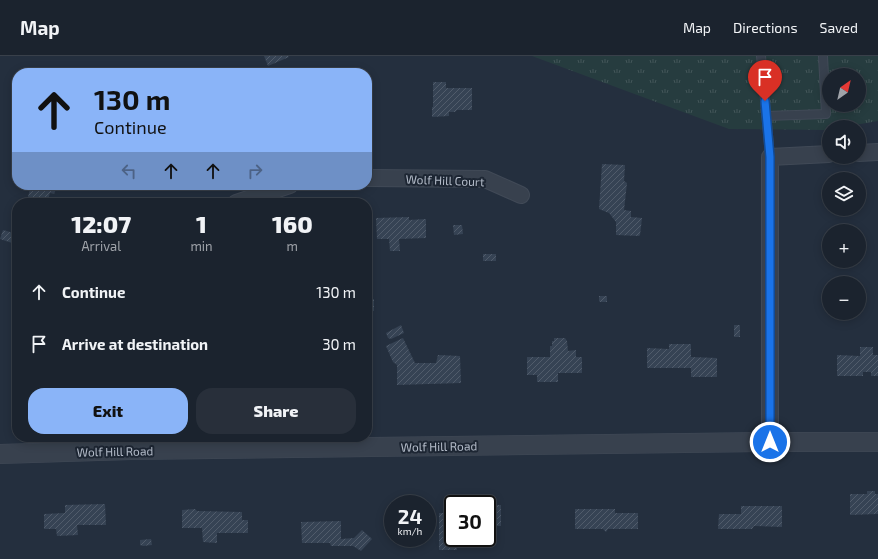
<!DOCTYPE html>
<html lang="en">
<head>
<meta charset="utf-8">
<style>
  body { margin:0; font-family:"Exo 2",sans-serif; background:#282f3a; color:#f1f3f6; height:100vh; display:flex; flex-direction:column; font-size:15px; white-space:nowrap }
  * { box-sizing:border-box; margin:0 }
  p { font-size:13px; color:#a0a4aa }
  .icon { flex:none; width:22px; height:22px; fill:none; stroke:currentColor; stroke-width:2; stroke-linecap:round; stroke-linejoin:round }
  .map { position:relative; flex:1; overflow:hidden }
  .drawer { position:absolute; left:12px; top:142px; width:360px; height:244px; display:flex; flex-direction:column; background:#1b232e; border-radius:16px; box-shadow:0 2px 10px #0003,0 0 0 1px #39404a }
  .drawer>* { flex:none }
  .top-card { position:absolute; left:12px; top:12px; width:360px; height:122px; border-radius:16px; box-shadow:0 2px 10px #0003,0 0 0 1px #39404a; background:#8ab4f8; color:#111; overflow:hidden }
  .needle { width:26px; rotate:34deg }
  .tools { position:absolute; left:822px; top:12px; display:grid; gap:8px }
  .tools a { display:grid; place-items:center; width:44px; height:44px; border-radius:50%; background:#1b232e; box-shadow:0 2px 10px #0003,0 0 0 1px #39404a; font-size:20px }
  .speed { position:absolute; left:384px; top:439px; display:flex; gap:8px; font-size:20px; font-weight:700; text-align:center }
  .speed>* { display:grid; place-content:center; width:52px; height:52px; border-radius:50%; background:#1b232e; box-shadow:0 2px 10px #0003,0 0 0 1px #39404a; line-height:1 }
  .speed small { font-size:10px; font-weight:400 }
  .speed .limit { border:2px solid #111; border-radius:6px; background:#fff; color:#111 }
  .pin { position:absolute; display:grid; place-items:center; width:34px; height:34px; color:#fff; margin:-41px -17px; border-radius:50% 50% 50% 0; rotate:-45deg; box-shadow:0 0 4px #0007 }
  .pin .icon { rotate:45deg }
  .me { position:absolute; width:44px; margin:-22px; rotate:0deg; stroke-linejoin:round; filter:drop-shadow(0 0 3px #0008) }
  .turn { display:flex; align-items:center; gap:14px; height:84px; padding:0 16px; font-size:18px }
  .turn .icon { width:52px; height:52px; stroke-width:2.5 }
  .turn b { display:block; font-size:28px; line-height:34px }
  .lanes { display:flex; align-items:center; height:38px; padding:0 16px; background:#0003; justify-content:center; gap:20px; direction:ltr }
  .lanes .off { opacity:.35 }
  .eta { display:flex; justify-content:space-evenly; align-items:center; height:68px; text-align:center }
  .eta b { font-size:24px; font-weight:800; line-height:28px }
  .action { display:flex; gap:8px; margin-top:auto; padding:8px 16px }
  .action a { flex:1; height:46px; border-radius:16px; background:#8ab4f8; color:#111; font-size:16px; font-weight:800; line-height:46px; text-align:center }
  .action a+a { background:#282f3a; color:#f1f3f6 }
  ul { padding:0; list-style:none }
  li { display:flex; align-items:center; gap:12px; height:52px; padding:0 16px }
  li div { flex:1 }
  li b { display:block; font-size:15px }
  li em { font-style:normal }
  header { display:flex; align-items:center; gap:24px; box-sizing:border-box; height:56px; padding:0 20px; background:#1b232e; border-bottom:1px solid #39404a }
  header strong { font-size:19px }
  nav { display:flex; gap:22px; margin-inline-start:auto; font-size:14px }
  .map>svg:first-child { display:block }
  .grass { fill:url(#grass-tufts); fill-rule:evenodd }
  .building { fill:url(#building-hatch) }
  .lines { fill:none; stroke-linecap:round; stroke-linejoin:round }
  .service-casing { stroke:#414a57; stroke-width:10 }
  .minor-casing { stroke:#414a57; stroke-width:18 }
  .tertiary-casing { stroke:#414a57; stroke-width:20 }
  .service { stroke:#38414e; stroke-width:8 }
  .minor { stroke:#38414e; stroke-width:16 }
  .tertiary { stroke:#38414e; stroke-width:19 }
  .route-casing { stroke:#114b97; stroke-width:10 }
  .route { stroke:#1a73e8; stroke-width:7 }
  .labels { text-anchor:middle; dominant-baseline:central; stroke-width:4; stroke-linejoin:round; paint-order:stroke }
  .street-label { font-size:12px; fill:#b4bcc9; stroke:#1d2633 }
</style>
</head>
<body>
<header>
<strong>Map</strong>
<nav><a>Map</a><a>Directions</a><a>Saved</a></nav>
</header>
<div class="map">
<svg width="878" height="503" viewBox="0 0 878 503">
  <defs>
    <pattern id="grass-tufts" width="24" height="20" patternUnits="userSpaceOnUse"><rect width="24" height="20" fill="#263c3f"/><path d="M3 7l-1-3M5 7V3M7 7l1-3M15 17l-1-3M17 17v-4M19 17l1-3" fill="none" stroke="#435659"/></pattern>
    <pattern id="building-hatch" width="6" height="6" patternUnits="userSpaceOnUse"><rect width="6" height="6" fill="#364354"/><path d="M-1 1l2-2M0 6l6-6M5 7l2-2" fill="none" stroke="#515c6b"/></pattern>
  </defs>
  <rect width="100%" height="100%" fill="#242f3e"/>
  <path class="grass" d="M532 0H878V65L843 71H829V73L825 74 729 73ZM829 19H859V49H829Z"/>
  <path class="building" d="M264 0H288L289 1 268 10Z
    M433 26H446V32H472V54H457L455 56H449V60L432 61V51H433Z
    M602 108 625 109 624 125 627 127 624 154 631 155V161L642 162 640 179 639 180 616 179V166L609 157 599 153Z
    M31 129H58L54 138 50 137 47 147H28L29 145H27Z
    M409 161V164L426 163V182L399 183 400 195H390L389 183H377L376 162Z
    M453 169H462L463 178 454 179Z
    M3 174 17 178 15 188 0 183Z
    M483 198H496V205H483Z
    M599 240H607V246H600L599 245Z
    M367 243H374V255H367Z
    M401 269 404 277 391 283 388 282 386 277Z
    M734 269H740V281H734Z
    M403 282 415 307H436L438 299 460 300 461 327 397 329V309L393 306 386 290Z
    M554 282H565L567 285 568 295 576 294V301H582V317H558V326H537V319H527V301H550V290H552V285H554Z
    M669 288H691V301L717 302V321H691V312H647V292L669 293Z
    M860 291H873V299H878V320H871V316H863V320H837V299L860 300Z
    M867 435H875V438H878V458L850 459V438H867Z
    M105 448 106 469H77L78 479 57 480 56 473H44V458L65 457V449Z
    M487 449H501V470H487Z
    M741 450H782V471L754 470 752 473H718L719 458H741Z
    M195 453 197 455 242 456V464H248V477H217V487L203 486 202 472H182V454Z
    M575 453H615V457H638V473H608L606 476 603 473H575Z
    M439 457H453V482H457V494H439Z
    M341 465V483L354 482 362 474 372 483 361 495 353 490H331L330 487H302L301 466Z
    M151 483 152 489 143 490 140 489V484Z"/>
  <g class="lines">
    <defs>
      <path id="service" d="M761 0 770 101
        M766 60 826 58 823 0"/>
      <path id="minor" d="M859 97 878 96
        M367 122 485 123 521 139
        M236 147 290 129
        M131 381V394
        M770 386V101L829 98"/>
      <path id="tertiary" d="M0 398 131 394 770 386H878"/>
    </defs>
    <use href="#service" class="service-casing"/>
    <use href="#minor" class="minor-casing"/>
    <use href="#tertiary" class="tertiary-casing"/>
    <use href="#service" class="service"/>
    <use href="#minor" class="minor"/>
    <use href="#tertiary" class="tertiary"/>
  </g>
  <g class="lines">
    <defs>
      <path id="route" d="M765 45 770 101V386"/>
    </defs>
    <use href="#route" class="route-casing"/>
    <use href="#route" class="route"/>
  </g>
  <g class="labels">
    <g class="street-label">
      <text transform="translate(445 124) rotate(2)">Wolf Hill Court</text>
      <text transform="translate(439 390) rotate(-1)">Wolf Hill Road</text>
      <text transform="translate(115 395) rotate(-1)">Wolf Hill Road</text>
    </g>
  </g>
</svg>
<div class="tools">
<a><svg class="needle" viewBox="-14 -14 28 28"><path d="M0-13l5 13h-10z" fill="#e53935"/><path d="M0 13l5-13h-10z" fill="#a0a4aa"/></svg></a>
<a><svg class="icon" aria-label="sound" viewBox="0 0 24 24"><path d="M4 9h4l5-4v14l-5-4H4zM17 9q2 3 0 6"/></svg></a>
<a><svg class="icon" aria-label="layers" viewBox="0 0 24 24"><path d="M12 4l9 5-9 5-9-5zM3 14l9 5 9-5"/></svg></a>
<a>+</a>
<a>−</a>
</div>
<div class="speed"><div>24<small>km/h</small></div><div class="limit">30</div></div>
<div class="pin" style="left:765px;top:45px;background:#d93025"><svg class="icon" aria-label="arrive" viewBox="0 0 24 24"><path d="M6 21V4h12l-3 4 3 4H6"/></svg></div>
<svg class="me" style="left:770px;top:386px" viewBox="-20 -20 40 40"><circle r="17" fill="#1a73e8" stroke="#fff" stroke-width="3"/><path d="M0-11L8 9 0 5-8 9z" fill="#fff"/></svg>
<div class="top-card">
<div class="turn"><svg class="icon" aria-label="ahead" viewBox="0 0 24 24"><path d="M12 20V5M6 11l6-6 6 6"/></svg><div><b>130 m</b>Continue</div></div>
<div class="lanes"><svg class="icon off" aria-label="left" viewBox="0 0 24 24"><path d="M17 20v-9H6M10 6l-5 5 5 5"/></svg><svg class="icon" aria-label="ahead" viewBox="0 0 24 24"><path d="M12 20V5M6 11l6-6 6 6"/></svg><svg class="icon" aria-label="ahead" viewBox="0 0 24 24"><path d="M12 20V5M6 11l6-6 6 6"/></svg><svg class="icon off" aria-label="right" viewBox="0 0 24 24"><path d="M7 20v-9h11M14 6l5 5-5 5"/></svg></div>
</div>
<section class="drawer">
<div class="eta">
<div><b>12:07</b><p>Arrival</p></div>
<div><b>1</b><p>min</p></div>
<div><b>160</b><p>m</p></div>
</div>
<ul>
<li><svg class="icon" aria-label="ahead" viewBox="0 0 24 24"><path d="M12 20V5M6 11l6-6 6 6"/></svg><div><b>Continue</b></div><em>130 m</em></li>
<li><svg class="icon" aria-label="arrive" viewBox="0 0 24 24"><path d="M6 21V4h12l-3 4 3 4H6"/></svg><div><b>Arrive at destination</b></div><em>30 m</em></li>
</ul>
<div class="action"><a>Exit</a><a>Share</a></div>
</section>
</div>
</body>
</html>
